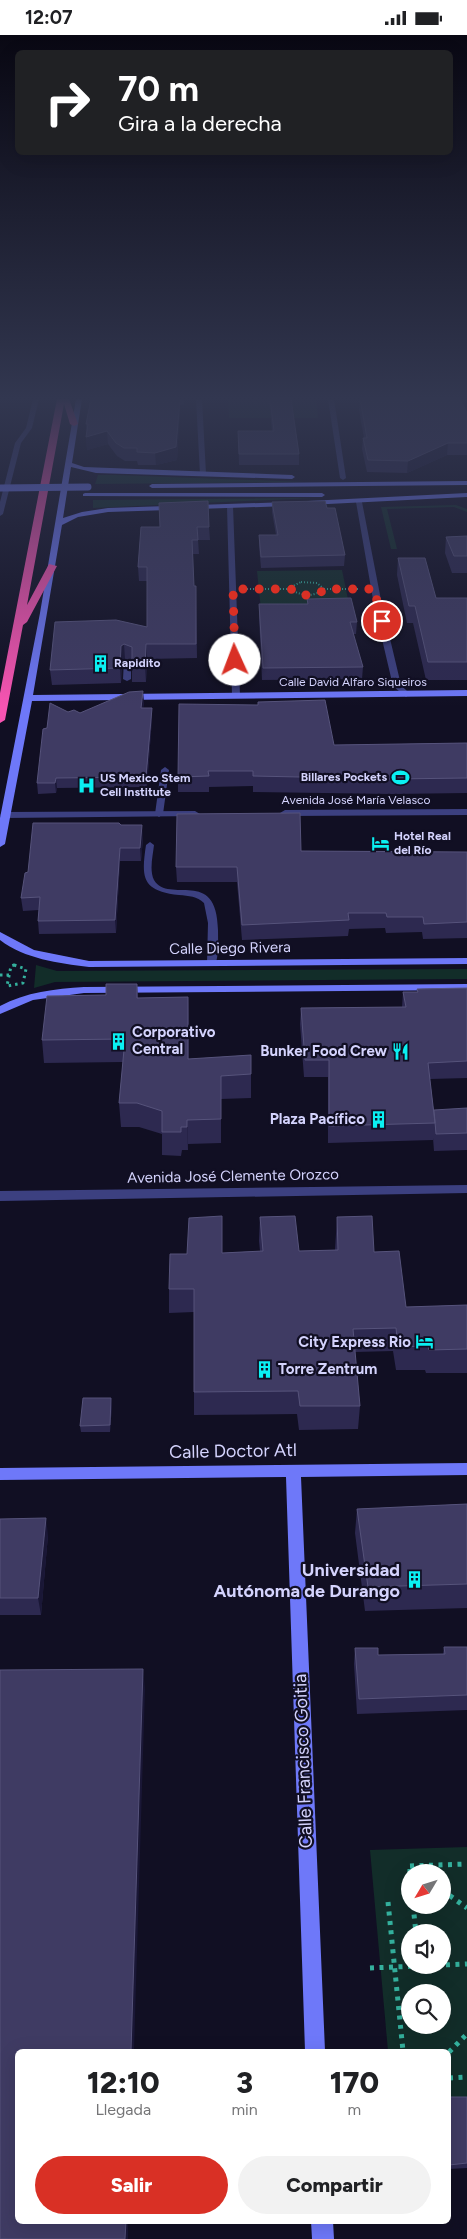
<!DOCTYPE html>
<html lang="es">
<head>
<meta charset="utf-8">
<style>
  body { margin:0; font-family:Figtree,sans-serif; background:#f2f2f2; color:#202124; height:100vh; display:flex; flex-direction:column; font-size:19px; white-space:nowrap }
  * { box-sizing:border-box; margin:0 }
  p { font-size:16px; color:#757577 }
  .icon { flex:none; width:28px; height:28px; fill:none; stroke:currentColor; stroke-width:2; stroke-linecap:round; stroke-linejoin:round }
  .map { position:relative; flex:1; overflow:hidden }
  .details { position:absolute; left:15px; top:2014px; width:436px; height:175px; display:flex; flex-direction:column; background:#fff; border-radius:8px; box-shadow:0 5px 20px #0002 }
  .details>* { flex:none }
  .guide { position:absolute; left:15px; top:15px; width:438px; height:105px; border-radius:8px; box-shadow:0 5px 20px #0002; background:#202124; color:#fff; overflow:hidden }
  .needle { width:32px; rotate:232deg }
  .buttons { position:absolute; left:401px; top:1829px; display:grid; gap:10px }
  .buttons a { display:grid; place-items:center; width:50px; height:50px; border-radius:50%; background:#fff; box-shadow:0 5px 20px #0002; font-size:25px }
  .pin { position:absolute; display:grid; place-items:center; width:42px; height:42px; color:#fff; margin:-21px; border:2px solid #fff; border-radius:50%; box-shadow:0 1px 5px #0007 }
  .me { position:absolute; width:55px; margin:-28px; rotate:358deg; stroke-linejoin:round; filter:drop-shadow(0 0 4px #0008) }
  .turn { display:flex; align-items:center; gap:18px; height:105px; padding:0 20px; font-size:22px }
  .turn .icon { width:65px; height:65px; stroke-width:2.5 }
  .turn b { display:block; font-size:35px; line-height:42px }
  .eta { display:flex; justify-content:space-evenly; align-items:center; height:85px; text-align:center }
  .eta b { font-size:30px; font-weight:800; line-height:35px }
  .primary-button { display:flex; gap:10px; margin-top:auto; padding:10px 20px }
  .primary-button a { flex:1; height:58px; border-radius:30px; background:#d93025; color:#fff; font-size:20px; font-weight:800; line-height:58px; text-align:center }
  .primary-button a+a { background:#f2f2f2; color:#202124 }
  .status { display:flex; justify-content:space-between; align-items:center; height:35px; padding:0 25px; background:#fff; direction:ltr }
  .status svg { height:14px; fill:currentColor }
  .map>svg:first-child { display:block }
  .green { fill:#122d29; fill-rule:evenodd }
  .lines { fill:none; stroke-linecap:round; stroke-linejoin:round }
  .path-far2 { stroke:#34b09d; stroke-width:2; stroke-dasharray:1 2; stroke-linecap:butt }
  .path-far1 { stroke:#34b09d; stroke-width:3; stroke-dasharray:2.5 4; stroke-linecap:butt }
  .path { stroke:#34b09d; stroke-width:5; stroke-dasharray:4 5.5; stroke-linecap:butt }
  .lane { fill:#3c4080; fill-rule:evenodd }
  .street { fill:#3c4080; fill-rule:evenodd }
  .secondary { fill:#6e78f9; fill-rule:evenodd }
  .highway { fill:#f854b2; fill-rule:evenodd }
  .secondary-bridge { stroke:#6e78f9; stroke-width:7 }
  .wall { fill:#2d2950 }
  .shaded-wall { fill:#1a1736 }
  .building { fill:#3f3b63; stroke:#56537b }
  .route { stroke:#d93025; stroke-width:9; stroke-dasharray:0 16.2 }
  .labels { text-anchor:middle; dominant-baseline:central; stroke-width:4.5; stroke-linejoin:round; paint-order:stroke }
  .far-poi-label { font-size:12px; font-weight:bold; fill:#d4d3fd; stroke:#110f23; text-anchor:start }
  .far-street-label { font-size:12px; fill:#d4d3fd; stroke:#110f23 }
  .street-label { font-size:15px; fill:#d4d3fd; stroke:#110f23 }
  .poi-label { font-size:15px; font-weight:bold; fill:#d4d3fd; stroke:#110f23; text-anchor:end }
  .near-street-label { font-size:18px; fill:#d4d3fd; stroke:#110f23 }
  .near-poi-label { font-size:18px; font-weight:bold; fill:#d4d3fd; stroke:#110f23; text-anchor:end }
</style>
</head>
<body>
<div class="status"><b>12:07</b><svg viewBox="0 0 49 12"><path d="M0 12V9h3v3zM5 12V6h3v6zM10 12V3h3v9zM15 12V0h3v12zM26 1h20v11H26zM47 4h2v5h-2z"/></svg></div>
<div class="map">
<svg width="467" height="2204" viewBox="0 0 467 2204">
  <rect width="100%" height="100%" fill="#110f23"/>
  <path class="green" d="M228 364H316L318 383H229Z
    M98 440H115L305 447 95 449Z
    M314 463 93 473V465Z
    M456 470 467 474V477L454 472 387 474 397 514H391L381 472Z
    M342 535 350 574 261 575 257 536Z
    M36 930 57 936 467 934V944L55 947 34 953Z
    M467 1812V2069H449V2016H388L370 1815ZM410 1838H442V1870H410ZM410 1898H442V1930H410ZM410 1958H442V1990H410Z"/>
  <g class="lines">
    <path class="path-far2" d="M301 547 317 548 324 554C314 562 304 561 293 556L291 552Z
      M247 554H291
      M324 554H359"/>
    <path class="path-far1" d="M14 930 26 934 23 948 7 951 11 931Z
      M0 940H9"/>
    <path class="path" d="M410 1831 467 1829
      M410 1838V1831L418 1838
      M442 1855 467 1873
      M388 1867 403 2016
      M413 1870 416 1898
      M370 1933 467 1929
      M449 2017 467 1999
      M449 2043 467 2042"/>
    <path class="lane" d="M33 364H39L32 393 21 408 3 479 0 481V467L15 408 26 393Z
      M124 626 131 628V644L127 646 123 644Z
      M165 732 169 735 163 779 159 782 155 779 161 735Z
      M150 807 154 810C153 820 149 835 154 845 169 870 217 831 218 895 218 906 219 921 215 930L212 931 207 928 208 888 204 868C197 861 189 861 179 860 142 856 141 843 146 810Z"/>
    <path class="street" d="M196 364H202L206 439 203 441 200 439Z
      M328 364H334L346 443 343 445 340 443Z
      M359 465 362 467 382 570 401 650 410 659 406 662 393 651 374 570 356 467Z
      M230 469 233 471 240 660 236 663 232 660 227 471Z
      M467 774V780L285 781 280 778 285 775Z
      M195 776 200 779 198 781 5 783 0 780 5 777Z
      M467 1150V1158L0 1166V1156Z"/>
    <path class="secondary" d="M76 364H82L72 428 84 432 292 440 295 442 292 444 96 438 71 432 63 483 82 477 108 473 288 467 291 469 288 471 108 477 78 482 62 490 33 660 467 655V661L32 666 5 809 0 812V783L40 578Z
      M467 446V450L152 453 149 451 152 449Z
      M85 458H322L325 460 322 462 83 461V459Z
      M467 458V462L308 470 305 468 308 466Z
      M0 897 34 915 89 926 467 923V929L89 932C58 928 25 924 0 905Z
      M467 949V955L84 958 33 965 0 979V971C26 957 55 954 84 952Z
      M467 1428V1440L301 1442 325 2016H305L286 1442 0 1445V1433Z
      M311 2186H333L334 2204H312Z"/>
    <path class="highway" d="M57 364H69L78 389 74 391 70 389 64 369 27 570 49 529 57 531 27 587 23 590 5 685 0 688V658Z"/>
    <path class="secondary-bridge" d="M0 453 88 452"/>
  </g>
  <path class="wall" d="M91 364H184V370H180L177 425 156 430H138L137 426H125L117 421 108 409 87 415 86 389Z
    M269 364H291L299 419V430H239L238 396H272Z
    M360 364 467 378V420H447L407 438 367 437 362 414 363 403H364L359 375Z
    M272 467 327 473 345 520 344 531 261 533 259 511V500H276L272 477Z
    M141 492H209L210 505H198L199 519H193L194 551H196L197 623 147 624 146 647H132V627L125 624 122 626 121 648 52 650 50 635 147 592V546H139L138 532Z
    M467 501V538H452L445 518 446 502Z
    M398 523 436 563H467V645H426L413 588H407L397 540Z
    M307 564 357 587 356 599H353L363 632 362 644 262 645 259 581V569H307Z
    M144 667 143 673 152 683 147 752 57 753 56 758 38 759 37 748 47 693 68 677 80 678Z
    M467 708V758L392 759 253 757V751L209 752V757H178V742L334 710Z
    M121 790 143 803 141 826H120L116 898 39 899 38 886 39 875 23 876 21 863 28 837Z
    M301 816 467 817V903L423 904 422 897 386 898 385 893 349 894 348 901 242 905 237 847H177L176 832Z
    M137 949 138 963 188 962 189 1024 251 1020V1063L221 1064V1108L188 1109V1115H182L181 1121 162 1120V1099L139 1092H121L119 1068 123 1027 44 1028 42 1005 106 960Z
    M467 953V1043L430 1044 434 1079 467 1073V1115L434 1116 433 1103V1105L328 1108V1042H304L300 989 301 973 402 972 403 957H417V954Z
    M260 1182 299 1216 335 1215 337 1182 374 1217 406 1272 467 1270V1338H426L425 1335H396L393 1316 355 1317 360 1371 358 1394 299 1395 297 1379 194 1380V1277L169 1278V1254L222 1218 260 1216 259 1206Z
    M112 1370 110 1397H81L80 1391Z
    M467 1469V1573L365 1576 355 1498 357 1474Z
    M0 1484 48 1500 41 1580H0Z
    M444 1612H467V1675L357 1679 354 1629 355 1613 378 1620 443 1619Z
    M449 2062H467V2133L449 2134Z"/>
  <path class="shaded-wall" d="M180 364V370L177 425 156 430 155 418Z
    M107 396 108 409 87 415 86 402Z
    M448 408 447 420 407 438 408 426Z
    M124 609 125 624 122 626 121 648 120 633 121 611Z
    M146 609 147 624 146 647 145 632Z
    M143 656 144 667 142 683 141 673Z
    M152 673V683L147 752 146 742Z
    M56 743 57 753 56 758 55 748Z
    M142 790 143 803 141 826 140 813Z
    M120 813V826L116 898 115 885Z
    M188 962 189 985V1047L188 1024Z
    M187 1085 188 1109V1115L187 1092Z
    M111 1363 112 1370 110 1397V1390Z
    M46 1483 48 1500 41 1580 38 1563Z
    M143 1634 145 1654 134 2016H131Z
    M126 2186H128V2204H125Z"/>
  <path class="building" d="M91 364H180L176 412 155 418 137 417V413H124L116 408 107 396 86 402 88 389H86Z
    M270 364H291L299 419H239L238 396H274Z
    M360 364H460L467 378V408H448L408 426 368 425 363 403H367Z
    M208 466 209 492H197L198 505H192L194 551H196V609H146L145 632H132V612L124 609 121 611 120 633 50 635 55 587 116 585 147 592V532H138L141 492H160L159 468Z
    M325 466 327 473H335L345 520 261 522 259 500H278L272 467Z
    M467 501V521H454L446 502Z
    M398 523H425L436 563H467V627H428L415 571H409Z
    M351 563 357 587H350L363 632 263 633 259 569H308L307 564Z
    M143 656 141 673H152L146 742 56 743 55 748H37L43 694 47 693 50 668 68 677 74 675 80 678 129 657Z
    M325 665 334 710 467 708V743L393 744 253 741V736H208L209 741 178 742 179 669 258 670V667Z
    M300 778 301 816 467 817V887L424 889 423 882H387L386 878H348L349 885 242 890 237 832H176L177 779Z
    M33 788H119L121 790H142L140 813H120L115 885 38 886 40 862 21 863 25 838 28 837Z
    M106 949H137V963L188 962V1024L251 1020V1039L221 1041V1084L187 1085V1092H181V1097H162V1076L137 1068H119L125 1004 42 1005 47 961 106 960Z
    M467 953V1026L428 1028 435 1088 329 1091V1025H305L301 973 406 972 403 957H418L417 954Z
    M467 1073V1098L436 1099 434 1075Z
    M222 1181V1218L263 1216 260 1182 295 1181 299 1216 338 1215 337 1182 372 1181 374 1217 399 1216 406 1272 467 1270V1314L429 1315 428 1311 398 1312 396 1293 353 1294 360 1371H300L298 1356 194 1357V1254H169L170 1219H187L189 1183Z
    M83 1363H111L110 1390 80 1391Z
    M467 1469V1549L368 1552 357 1474Z
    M46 1483 38 1563H0V1484Z
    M444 1612H467V1660L359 1664 355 1613H378V1620L445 1619Z
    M143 1634 131 2016H18V2186H126L125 2204H0V1635Z
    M449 2062H467V2128L449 2130Z"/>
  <linearGradient id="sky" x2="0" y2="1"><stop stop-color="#090813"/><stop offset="0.54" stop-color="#323750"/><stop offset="1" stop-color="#323750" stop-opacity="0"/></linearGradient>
  <rect width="467" height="672" fill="url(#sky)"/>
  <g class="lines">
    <path class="route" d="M235 625 233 554H291L300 560H311L320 558 324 554H374L382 586"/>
  </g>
  <defs>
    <symbol id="building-bare" viewBox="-9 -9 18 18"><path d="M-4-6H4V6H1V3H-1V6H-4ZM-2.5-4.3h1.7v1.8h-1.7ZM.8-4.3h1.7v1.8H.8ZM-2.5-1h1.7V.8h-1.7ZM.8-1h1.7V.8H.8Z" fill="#0af0f2" stroke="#110f23" stroke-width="2.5" paint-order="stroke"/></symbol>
    <symbol id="stadium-bare" viewBox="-9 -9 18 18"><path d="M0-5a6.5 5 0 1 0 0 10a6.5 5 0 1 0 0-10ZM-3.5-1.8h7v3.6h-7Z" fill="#0af0f2" stroke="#110f23" stroke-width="2.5" paint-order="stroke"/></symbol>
    <symbol id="hospital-bare" viewBox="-9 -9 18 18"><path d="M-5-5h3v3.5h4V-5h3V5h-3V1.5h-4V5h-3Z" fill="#0af0f2" stroke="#110f23" stroke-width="2.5" paint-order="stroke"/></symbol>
    <symbol id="hotel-bare" viewBox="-9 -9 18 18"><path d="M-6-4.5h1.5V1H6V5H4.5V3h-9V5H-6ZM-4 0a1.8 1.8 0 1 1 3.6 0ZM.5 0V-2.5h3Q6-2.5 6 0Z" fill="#0af0f2" stroke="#110f23" stroke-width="2.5" paint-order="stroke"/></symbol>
    <symbol id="restaurant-bare" viewBox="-9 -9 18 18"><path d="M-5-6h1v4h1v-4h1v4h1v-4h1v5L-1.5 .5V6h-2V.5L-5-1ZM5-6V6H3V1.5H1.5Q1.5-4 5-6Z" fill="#0af0f2" stroke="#110f23" stroke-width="2.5" paint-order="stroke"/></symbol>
  </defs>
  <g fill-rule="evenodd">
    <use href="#building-bare" x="88" y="616" width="25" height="25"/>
    <use href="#stadium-bare" x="388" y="730" width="25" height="25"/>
    <use href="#hospital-bare" x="74" y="738" width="25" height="25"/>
    <use href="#hotel-bare" x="368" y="796" width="25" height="25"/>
    <use href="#building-bare" x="106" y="994" width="25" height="25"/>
    <use href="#restaurant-bare" x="388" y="1004" width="25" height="25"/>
    <use href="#building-bare" x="366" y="1072" width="25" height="25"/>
    <use href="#hotel-bare" x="412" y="1294" width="25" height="25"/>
    <use href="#building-bare" x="252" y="1322" width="25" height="25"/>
    <use href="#building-bare" x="402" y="1532" width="25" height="25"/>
  </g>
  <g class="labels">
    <g class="far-poi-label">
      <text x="114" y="628">Rapidito</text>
      <text x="387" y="742" text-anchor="end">Billares Pockets</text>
      <text x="100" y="743">US Mexico Stem<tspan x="100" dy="14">Cell Institute</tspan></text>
      <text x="394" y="801">Hotel Real<tspan x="394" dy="14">del Río</tspan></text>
    </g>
    <g class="far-street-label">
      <text x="353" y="647">Calle David Alfaro Siqueiros</text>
      <text x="356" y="765">Avenida José María Velasco</text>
    </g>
    <g class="street-label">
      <text transform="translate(230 913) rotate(-1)">Calle Diego Rivera</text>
      <text transform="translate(233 1141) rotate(-1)">Avenida José Clemente Orozco</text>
    </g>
    <g class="poi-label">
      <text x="132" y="997" text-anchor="start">Corporativo<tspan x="132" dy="17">Central</tspan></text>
      <text x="387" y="1016">Bunker Food Crew</text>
      <text x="365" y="1084">Plaza Pacífico</text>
      <text x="411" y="1307">City Express Rio</text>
      <text x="278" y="1334" text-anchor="start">Torre Zentrum</text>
    </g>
    <g class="near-street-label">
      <text transform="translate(233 1416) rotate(-1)">Calle Doctor Atl</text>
      <text transform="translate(303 1726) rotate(-92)">Calle Francisco Goitia</text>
    </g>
    <g class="near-poi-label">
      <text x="400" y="1535">Universidad<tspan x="400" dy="21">Autónoma de Durango</tspan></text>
    </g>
  </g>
</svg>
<div class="buttons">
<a><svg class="needle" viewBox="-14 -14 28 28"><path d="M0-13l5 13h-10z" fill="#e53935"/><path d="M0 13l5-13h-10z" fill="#757577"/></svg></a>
<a><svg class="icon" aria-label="sound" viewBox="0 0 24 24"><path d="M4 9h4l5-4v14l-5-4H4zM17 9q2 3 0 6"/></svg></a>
<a><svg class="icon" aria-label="search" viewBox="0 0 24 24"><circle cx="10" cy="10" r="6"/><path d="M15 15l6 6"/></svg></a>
</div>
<div class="pin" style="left:382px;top:586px;background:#d93025"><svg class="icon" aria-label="arrive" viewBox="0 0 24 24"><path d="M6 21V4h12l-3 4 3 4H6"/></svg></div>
<svg class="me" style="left:235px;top:625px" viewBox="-20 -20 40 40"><circle r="19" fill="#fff"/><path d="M0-13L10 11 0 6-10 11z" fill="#d93025"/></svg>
<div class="guide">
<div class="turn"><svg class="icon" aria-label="right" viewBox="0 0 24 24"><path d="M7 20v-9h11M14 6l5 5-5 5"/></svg><div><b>70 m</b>Gira a la derecha</div></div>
</div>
<section class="details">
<div class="eta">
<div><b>12:10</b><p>Llegada</p></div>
<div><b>3</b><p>min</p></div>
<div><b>170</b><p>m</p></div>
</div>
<div class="primary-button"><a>Salir</a><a>Compartir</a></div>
</section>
</div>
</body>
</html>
